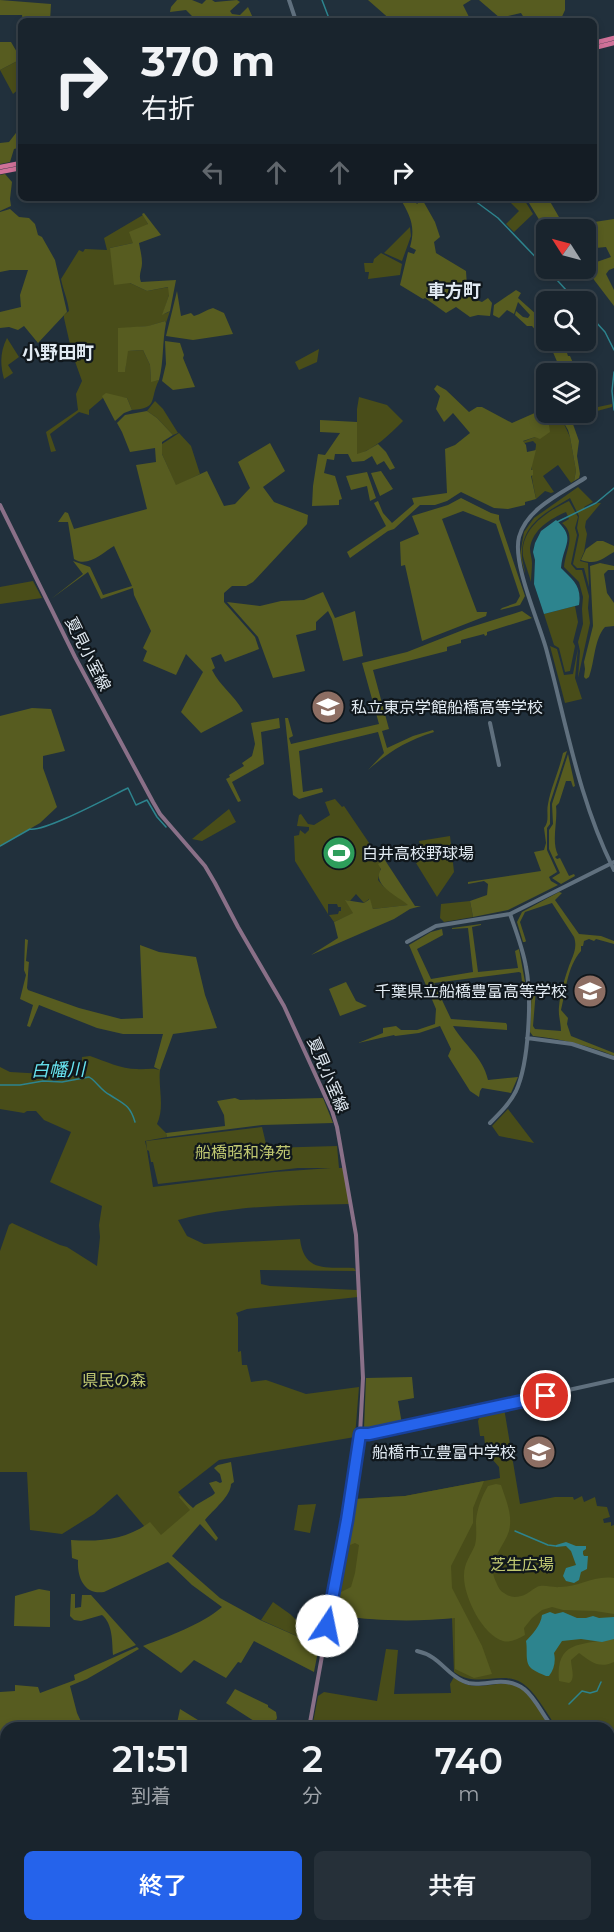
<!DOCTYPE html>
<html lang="ja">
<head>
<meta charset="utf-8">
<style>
  body { margin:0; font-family:Montserrat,"Noto Sans JP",sans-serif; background:#263039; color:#f1f3f6; height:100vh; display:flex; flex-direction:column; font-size:22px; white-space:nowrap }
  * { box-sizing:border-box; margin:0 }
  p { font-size:20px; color:#9fa4aa }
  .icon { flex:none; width:33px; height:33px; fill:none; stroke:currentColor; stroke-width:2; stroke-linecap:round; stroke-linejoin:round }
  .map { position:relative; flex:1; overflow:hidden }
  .sheet { position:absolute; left:0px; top:1722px; width:615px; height:210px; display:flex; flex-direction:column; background:#19242d; border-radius:18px 18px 0 0; box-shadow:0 3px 9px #0003,0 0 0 2px #374149 }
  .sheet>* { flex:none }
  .banner { position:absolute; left:18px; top:18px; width:579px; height:183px; border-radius:9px; box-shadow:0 3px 9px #0003,0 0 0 2px #374149; background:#19242d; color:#f1f3f6; overflow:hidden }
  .needle { width:39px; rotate:306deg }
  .tools { position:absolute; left:536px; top:219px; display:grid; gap:12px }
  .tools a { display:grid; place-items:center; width:60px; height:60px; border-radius:9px; background:#19242d; box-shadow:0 3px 9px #0003,0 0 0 2px #374149; font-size:30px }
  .pin { position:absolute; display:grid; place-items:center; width:51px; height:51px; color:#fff; margin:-26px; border:3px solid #fff; border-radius:50%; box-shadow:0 2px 6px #0007 }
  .me { position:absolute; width:66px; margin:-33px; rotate:11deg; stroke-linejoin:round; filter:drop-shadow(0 0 4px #0008) }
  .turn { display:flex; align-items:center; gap:21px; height:126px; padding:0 24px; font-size:27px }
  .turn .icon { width:78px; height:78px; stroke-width:2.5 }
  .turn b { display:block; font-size:42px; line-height:51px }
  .lanes { display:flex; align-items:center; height:57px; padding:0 24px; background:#0003; justify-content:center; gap:30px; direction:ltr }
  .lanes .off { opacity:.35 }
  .eta { display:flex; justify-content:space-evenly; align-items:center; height:102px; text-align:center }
  .eta b { font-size:36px; font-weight:600; line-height:42px }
  .primary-button { display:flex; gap:12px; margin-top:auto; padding:12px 24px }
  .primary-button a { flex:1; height:69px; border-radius:9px; background:#2563eb; color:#fff; font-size:24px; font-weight:600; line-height:69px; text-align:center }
  .primary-button a+a { background:#263039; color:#f1f3f6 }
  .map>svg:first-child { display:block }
  .green { fill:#494d19; fill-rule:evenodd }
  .forest { fill:#575c20 }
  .water { fill:#2d848e }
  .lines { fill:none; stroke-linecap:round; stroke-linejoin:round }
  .stream { stroke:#2d848e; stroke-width:1.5 }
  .tertiary { stroke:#60707e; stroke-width:4 }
  .secondary { stroke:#8a7088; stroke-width:4 }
  .trunk { stroke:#cf7198; stroke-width:4.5 }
  .route-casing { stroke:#184099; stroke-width:15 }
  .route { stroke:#2563eb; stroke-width:10 }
  .labels { text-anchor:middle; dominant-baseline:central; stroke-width:4.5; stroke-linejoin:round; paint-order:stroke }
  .street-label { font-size:16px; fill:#e1eaf2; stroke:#10171c }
  .poi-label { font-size:16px; fill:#e1eaf2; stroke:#10171c; text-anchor:start }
  .park-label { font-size:16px; fill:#c0c871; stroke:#10171c }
  .neighbourhood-label { font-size:18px; font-weight:bold; fill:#e1eaf2; stroke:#10171c }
  .water-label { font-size:18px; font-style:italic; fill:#68e5f2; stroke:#10171c }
</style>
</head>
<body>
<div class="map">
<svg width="614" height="1932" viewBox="0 0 614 1932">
  <rect width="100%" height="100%" fill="#21303c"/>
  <path class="green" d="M21 59V82L20 84 21 87 13 94 0 70Z
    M511 198 525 201 533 214 514 232 506 224 519 211 509 201Z
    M143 215 148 224 133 243 110 248 130 283 147 291 169 287V295L163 314 167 313 170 311 166 323 165 321 149 326 118 329V372L125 371 127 351 143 350 150 365 151 381 159 380C149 400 159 408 132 410L127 398 103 396V398L89 410V415L79 412 50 434 56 451 51 452 46 432 78 410 76 394 82 381 72 353 64 318V315L69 311C68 300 63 290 61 279L79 250 83 252 85 249 107 250 104 238Z
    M410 227 411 236 402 261 384 253Z
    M381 253 402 264 400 275 368 279 369 272H365L364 263H373L374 259Z
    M7 338 19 357 8 365 13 373 4 379C0 364 0 352 7 338Z
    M319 349 317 362 299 370 295 362Z
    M589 394H596L598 407 612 404V407L582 415V413L585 412V403Z
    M359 397 387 405 403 421C389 435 376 448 357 455V409Z
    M155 401 163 409 178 433 173 435 157 418 147 411Z
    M550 413H559L570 437 576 471 574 481 571 483 558 465 543 476 554 492 551 493 545 491 536 499C534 487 530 475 532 463 533 455 536 451 536 444L533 441 525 443 522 442 535 437Z
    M179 433 191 446 200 474 176 486 162 454V444Z
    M578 487 593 502 584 507 585 509 598 503H601L586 521 585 527 587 534 584 552 580 561 588 563 589 587 584 568H577L573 564 579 535 577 528 579 516 570 498C548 511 523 523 522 552 521 559 525 568 525 574L520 555 524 532 534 518Z
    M569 501 578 517 575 528 577 535 571 564 576 570H582L589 596 588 608 590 623 578 678 580 651 578 642 583 624 582 609 583 597 579 582 564 567C565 551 577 535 562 523L569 519 566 512C550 519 533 529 530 548 530 554 532 558 532 563 532 569 531 576 531 582 530 577 524 561 523 556 520 528 548 511 569 501Z
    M33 581 42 598 0 604V587Z
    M575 606 578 622 573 642 575 646 570 671 565 672 559 648 554 645 544 614Z
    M550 646 557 649 564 675 573 674 578 648 575 678 582 699 565 703Z
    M335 799 342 807 344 806 382 862 378 880 383 886 409 905 373 909 369 899 364 903 356 894 350 901 346 900 354 913 334 922 329 915 338 914 339 911H341V907H338L337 904H328V914L295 861 294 836 299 835 300 830 305 834 309 830V827L297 826 299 815 301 814 308 824 314 825 330 815 325 802Z
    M229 809 236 822 202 841 192 839Z
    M450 836 454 872 437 897 416 863C425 858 421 849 419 841Z
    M470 901 473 917 444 922 440 918 441 904Z
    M90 1056C105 1061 121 1069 137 1069 145 1070 152 1067 160 1070 158 1088 165 1107 157 1124L166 1133 167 1137 145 1141 147 1150 146 1141 262 1127 267 1148 337 1146 339 1168H343L350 1204C293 1205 234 1205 178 1220L187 1236 204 1244 300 1239C304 1273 327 1267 354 1268L356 1271 260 1270 261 1284 270 1286 357 1290 358 1297 247 1309 236 1313 238 1317V1352L241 1351 242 1365H247L251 1382 266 1380 306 1394 359 1387 355 1437 219 1460 178 1492 197 1514 161 1546 117 1494 94 1514 62 1534 30 1530 27 1472H0V1251L9 1225 12 1223 60 1245 67 1247 97 1266 100 1237 99 1225 102 1206 50 1182 71 1132 44 1120 36 1111H27L24 1113 0 1109V1067L10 1072 45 1074 49 1076 53 1081C70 1078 83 1076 82 1057ZM147 1150 149 1151 151 1162H153L158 1184 298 1168H331L275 1172 153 1187Z
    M508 1109 534 1143 499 1136 492 1126Z
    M504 1408 520 1504 555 1497H573L574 1500 582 1496 584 1502 595 1497 597 1506 607 1507 610 1517 603 1519 604 1523 611 1522V1526L614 1525V1745H609V1728H557C548 1715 535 1691 522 1683 501 1670 477 1689 454 1672L452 1618C412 1621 373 1621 333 1615L355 1499 405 1496 500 1478 499 1467 486 1452 484 1436H480L478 1421 481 1414Z
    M316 1504 310 1533 294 1530 298 1505Z
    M273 1602 290 1614 320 1643 319 1646 261 1620Z
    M386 1649 398 1650 394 1694 451 1693 450 1684 454 1677C460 1682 467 1686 476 1686 493 1686 513 1678 526 1692 536 1702 543 1717 551 1728H312L318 1696 324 1692 377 1701Z
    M394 1926H413L415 1930 446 1931V1928L538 1926 540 1932H396Z"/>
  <path class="forest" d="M0 0 51 4 50 21H23L22 15H0Z
    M177 0H192L202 4 206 0H212L215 2 237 0 240 2 230 11 232 14 240 15 248 7 253 18 245 21H197L186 10 170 12 171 7Z
    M368 0H471L463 5 471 21H392Z
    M479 0H565V10L560 21H526L521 13 500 18Z
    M0 42H11L21 59 0 70Z
    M19 129H21V152L18 148 14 149 10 162 0 164V143L9 142Z
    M5 174 12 182 10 199 11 206 0 211V175Z
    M400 198H412L417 204 422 199 435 222 440 237 434 242 436 253 466 271C467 286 467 297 482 302L488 298 492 303 490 316 478 315 470 317 456 307 446 313 425 298 423 299 400 285 408 252 414 254 416 250 410 247C416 226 410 216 400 198Z
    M523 198H548L563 224 568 226 614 219V268L609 270 606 274 614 290V306L585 268V266L611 257 606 247 585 249V230L546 231 529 203Z
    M10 209 19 217 29 218 35 224 38 235 42 237 55 260 67 312 38 343 24 326 18 330 9 327 0 328V312L21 307 20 295 28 270H10L0 272V212Z
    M144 213 161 235 139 243C140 249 142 256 142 263 142 270 138 275 141 282L176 280 170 311 162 315 169 295 168 287 147 291 130 283 114 285 110 248 133 243 129 232 148 224 142 214Z
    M516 290 521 293 518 298 546 323V340L569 341 575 348 567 353 568 356H570L573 363 572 373H562L552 350 532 326H527L515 315 516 311 523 317 528 318 530 315 518 302 514 314 507 310 499 318 493 315 494 305Z
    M177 291 181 316 191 313 194 316C201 314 206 310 213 308L224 313 233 334 193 340 166 336Z
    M165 321 166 323C162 343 164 361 159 380L151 382 150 365 143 350 128 351 125 372H118V328L148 326Z
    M165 341 180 343 184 355 183 358 195 387 173 390 162 381 166 364Z
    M437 385 446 390 469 412 477 407H482L512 423 546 408V412L550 413 548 418 550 432 540 439 535 437 523 441 526 445 527 452 536 450 531 470H533V475L531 476 536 499 525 502V505L508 509 494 508 461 492 447 501 435 505H420L394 529 388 531 350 558 347 552 386 526 374 503 378 501 383 513 392 523 414 504 412 498 447 493 445 449 455 445 470 433 453 413 444 422 436 409 440 396 434 389Z
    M106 393 127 398 132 410 124 413 115 421 102 396Z
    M147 411 157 418 173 435 162 442V454L176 485 207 471 224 506 235 504 250 488 238 462 270 443 285 471 263 487 274 502 308 515 307 524 253 582 246 586H232L224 593V602L255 637 259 649 225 662 221 654 211 658 215 668 212 670C220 686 234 695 243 711L201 733 181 712 203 672 186 654 176 675 143 661 147 651 143 648 151 631 134 595 133 588 101 599 88 572 51 599 83 574 73 561 90 567 103 595 132 586 114 546C102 553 88 568 74 559L68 522H58L65 512 68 513 74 529 147 509 136 465 156 462 155 448 130 452 122 432 117 423 125 415Z
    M558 413H569L579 441 577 456 580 474 579 478 574 481 576 471 570 437 568 430Z
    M320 420 357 422V454L366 451 378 444 386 452 395 468 390 470 384 461 377 465 372 456 364 461 352 462 348 454H335L334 460 327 459 324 473 335 476 342 499 339 500V505L312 506 313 486 318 454 325 455 340 433 320 432Z
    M381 471 393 489 380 496 371 473Z
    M367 472 376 498 370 501 367 486 351 490 346 476Z
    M461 498 491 513 499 515V519L525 596 520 605 500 610 502 608 516 603 520 596 496 524 463 511 442 519 477 612H487L486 616 422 641 405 565 401 566 400 542 419 534 412 516 448 505Z
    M597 541H603L614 546V552C600 560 597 565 581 560L586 549Z
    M600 563 614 566V570H608L604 574 607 593 614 603V626L605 627C594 639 595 661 589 677L586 679 584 677 585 669 584 662 593 626 590 566Z
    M323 592 335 618 355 611 363 656 343 661 332 619 328 611 316 622V630L296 635 305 671 273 678 258 637 227 602 260 606 281 601 304 600Z
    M522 611 532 618 487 632V635L485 636 484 634 461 640V643L447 647V651L373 670 389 729 382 731 387 748 413 736 433 730 434 732C406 741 390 751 368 770L384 753 378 732 299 751 303 792 322 788 323 792 299 799 293 795 285 718H288L293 736 289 738 291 744 379 724 362 663 407 652 468 628Z
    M32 708 51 709 65 751 43 756V768L57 807 40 823 0 846V716Z
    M279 718 280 728 261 732 264 764 232 782 241 801 238 802 226 779 230 777 229 775 244 766 242 763 252 756 255 744 251 723Z
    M567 751 550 803V824L547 828V850L557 872 549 877 551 881 558 885 508 910 473 917 470 901 487 895 488 884 484 881 468 884V882L541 871 534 852 544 850 546 843 544 828C550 821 546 813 548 804 551 787 559 771 563 753Z
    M568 754 575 786 573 787 571 781H566L559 803 556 806C558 821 551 841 558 855L555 857 557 859 560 858 569 876 574 874 575 876 561 884 552 878 560 873 549 849V830L553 824 552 804Z
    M377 848 415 906H421L410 909 394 919 311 955 338 938 334 922 353 913 345 900 364 903 370 899 373 909 408 905C398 896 371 885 381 869L378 864 382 861 374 849Z
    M559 892 562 893 555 900 579 934 601 936 614 941V944L596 939 594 941 589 939 584 941 583 946H581V951C567 967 566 990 561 1010L568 1018 567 1024 571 1036 614 1053V1056C588 1045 561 1039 533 1036L530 1032 532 986 536 990 533 1026 535 1029 561 1031C561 1023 558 1015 559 1007 560 995 564 980 568 969 572 957 578 949 574 937L552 903 525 912 520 922 526 941 525 942H523L517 922 522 912Z
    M481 924V925L472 927 478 972 518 968 515 951 519 949 525 982H522L521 973 519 972 434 983 451 1019 506 1023 507 1025V1030L453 1026C464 1045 483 1057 488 1080L518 1077 511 1093 482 1088 480 1091 479 1097 470 1091 448 1056 451 1049 440 1026 419 1033 395 1036 394 1035 358 1043 383 1033V1028L396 1026 401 1030H417L435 1024 436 1009 409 945 431 932 442 929 443 935 417 949 431 979 473 972 468 928 452 929V928Z
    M25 939 28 940 26 961 29 962C28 971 28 978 27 988L28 990 79 1008 121 1019 143 1018 140 945 159 952 196 957 205 995 217 1028 173 1034 160 1070 154 1067 163 1034H123L97 1028 39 1005 30 1027 27 1026 33 1005 20 999 26 975 24 970Z
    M346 982 356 1001 367 1006 340 1016 329 989Z
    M235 1098 240 1100 323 1098 333 1123 262 1125 167 1137 166 1133 225 1126 224 1115 217 1101Z
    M412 1377 414 1398 398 1401 402 1424 371 1431 364 1428 366 1378Z
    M231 1462 234 1482 231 1484C231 1496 213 1510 205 1520L218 1538 216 1541 200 1524 172 1556 220 1598 260 1620 319 1646 314 1672 254 1641 241 1663 238 1662 226 1678 194 1660 181 1673 143 1646C169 1636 201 1625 222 1607L192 1585 168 1562 104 1592C84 1595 77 1577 78 1560L72 1558 71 1540C99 1542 126 1540 150 1522L161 1535 190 1510 179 1497 180 1496 193 1508 196 1505 213 1495 215 1493 209 1483 216 1481 220 1483 222 1482 220 1474 214 1468 218 1465Z
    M484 1481 473 1508V1523L451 1566 452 1588 482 1646 492 1674 474 1678 455 1669V1618C414 1622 374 1621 333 1615L338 1591 341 1592 351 1587 355 1573 359 1545 355 1543 350 1545 347 1542 355 1499 405 1496Z
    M496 1484 501 1485C506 1500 513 1515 509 1531 503 1549 486 1562 496 1582 498 1587 500 1591 504 1593 510 1597 514 1598 521 1596 527 1595 531 1590 537 1587 544 1584 552 1588 560 1587 580 1587 593 1575 614 1578V1614L595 1611 563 1610 552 1607 542 1610 532 1618 524 1628 525 1635C518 1639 510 1643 503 1641 482 1635 463 1595 464 1575 464 1563 471 1555 475 1545 477 1537 476 1529 476 1521 477 1509 482 1496 488 1486Z
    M39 1589 50 1591V1627L14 1626 15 1596Z
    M71 1594H75V1608L81 1607 82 1595H91L136 1645 113 1655C112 1642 113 1624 102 1615L81 1621 74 1620 70 1616Z
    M614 1638V1662C599 1669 591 1662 579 1653L571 1660C571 1667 576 1679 569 1683L559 1681C555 1638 585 1646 614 1638Z
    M137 1647 139 1649 87 1679 70 1686 77 1713 84 1728H6V1745L0 1743V1692L15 1691V1685L38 1687 40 1693 75 1680 74 1675Z
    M235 1689 268 1705V1707L276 1712 277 1718 272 1728H265L226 1703Z
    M180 1709 211 1728H176Z"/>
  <path class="water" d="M556 520C577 539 563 544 561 568 573 580 582 586 579 605L544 614 534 584 535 560 533 552 535 543 541 531Z
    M566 1542 576 1546H586V1549L583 1551V1554L584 1556H588L587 1569 581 1572 579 1580 574 1583 566 1581 563 1576 566 1568 576 1565 571 1551 566 1546 556 1547V1545Z
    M550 1612 555 1614 563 1612 577 1618H586L593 1616 599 1618 614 1617V1639L602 1642 581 1639 562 1641 554 1653C556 1661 554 1670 549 1676H546C542 1674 536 1672 532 1669 524 1663 528 1651 526 1641 532 1635 541 1625 542 1615Z"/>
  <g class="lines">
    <path class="stream" d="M322 0 330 21
      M471 198 498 218 546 268
      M547 269 577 302
      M585 310 605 332 614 350
      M614 372 612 391 614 410
      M557 522 596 503 614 488
      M0 846 30 829C45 832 111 796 128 788L136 805 147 800 157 817 166 827
      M0 1085H20L43 1081 62 1082 89 1077 92 1079C98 1084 103 1092 110 1095 124 1104 130 1105 135 1122
      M515 1531 548 1545 556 1546
      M569 1704 582 1691 590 1693 597 1691 601 1682"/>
    <path class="tertiary" d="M289 0 296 21
      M585 478C562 493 527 508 519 537 512 564 540 624 547 652 567 727 579 800 614 870
      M490 723 499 765
      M407 942 436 926 510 914 614 862
      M527 1038 572 1044 614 1058
      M490 1123C500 1113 510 1103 516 1091 529 1063 532 997 526 967 523 949 516 931 510 914
      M360 1434H369L614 1380
      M417 1651C440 1656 445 1673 463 1681 473 1686 485 1683 496 1682 530 1679 535 1705 553 1728
      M609 1747 614 1748"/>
    <path class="secondary" d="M0 505 75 657 153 802 160 814 205 866 215 883 238 927 284 1006 332 1111 337 1127 356 1235 363 1378 360 1434 351 1495 309 1728
      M271 1932 272 1926"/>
    <path class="trunk" d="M594 43 614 38
      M594 48 614 43
      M0 167 21 163
      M0 172 21 168"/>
  </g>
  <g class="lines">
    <defs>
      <path id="route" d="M327 1626 347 1520 360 1434H369L546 1396"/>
    </defs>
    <use href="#route" class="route-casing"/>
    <use href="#route" class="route"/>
  </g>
  <defs>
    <symbol id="school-disc" viewBox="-11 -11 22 22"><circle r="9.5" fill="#8d6e63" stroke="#10171c"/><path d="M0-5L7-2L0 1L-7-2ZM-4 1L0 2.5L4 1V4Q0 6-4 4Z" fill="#fff"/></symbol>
    <symbol id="stadium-disc" viewBox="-11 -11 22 22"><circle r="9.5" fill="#2e9e5b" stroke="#10171c"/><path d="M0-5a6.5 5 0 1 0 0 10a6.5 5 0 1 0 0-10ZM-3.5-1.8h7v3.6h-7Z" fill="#fff"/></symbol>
  </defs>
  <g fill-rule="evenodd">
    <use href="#school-disc" x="309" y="688" width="38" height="38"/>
    <use href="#stadium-disc" x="320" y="834" width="38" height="38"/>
    <use href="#school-disc" x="571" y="972" width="38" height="38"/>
    <use href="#school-disc" x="520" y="1433" width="38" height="38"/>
  </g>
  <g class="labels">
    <g class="street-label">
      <text transform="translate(88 654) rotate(63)">夏見小室線</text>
      <text transform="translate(328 1075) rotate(67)">夏見小室線</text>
    </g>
    <g class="poi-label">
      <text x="351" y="707">私立東京学館船橋高等学校</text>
      <text x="362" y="853">白井高校野球場</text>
      <text x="567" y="991" text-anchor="end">千葉県立船橋豊富高等学校</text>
      <text x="516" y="1452" text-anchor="end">船橋市立豊富中学校</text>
    </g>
    <g class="park-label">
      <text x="243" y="1152">船橋昭和浄苑</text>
      <text x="114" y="1380">県民の森</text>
      <text x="522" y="1564">芝生広場</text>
    </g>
    <g class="neighbourhood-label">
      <text x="454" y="291">車方町</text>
      <text x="58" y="353">小野田町</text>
    </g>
    <g class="water-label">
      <text transform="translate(58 1070) rotate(-1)">白幡川</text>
    </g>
  </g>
</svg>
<div class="tools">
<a><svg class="needle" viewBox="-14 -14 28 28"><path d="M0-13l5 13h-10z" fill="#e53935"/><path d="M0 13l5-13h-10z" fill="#9fa4aa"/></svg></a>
<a><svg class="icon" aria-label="search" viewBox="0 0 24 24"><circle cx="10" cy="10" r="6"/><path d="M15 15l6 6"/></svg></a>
<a><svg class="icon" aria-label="layers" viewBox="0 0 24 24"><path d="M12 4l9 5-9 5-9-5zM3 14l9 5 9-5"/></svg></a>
</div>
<div class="pin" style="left:546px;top:1396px;background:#d93025"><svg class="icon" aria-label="arrive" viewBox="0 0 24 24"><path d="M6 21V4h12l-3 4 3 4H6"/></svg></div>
<svg class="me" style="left:327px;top:1626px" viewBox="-20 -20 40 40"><circle r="19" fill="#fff"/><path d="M0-13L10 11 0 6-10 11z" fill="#2563eb"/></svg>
<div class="banner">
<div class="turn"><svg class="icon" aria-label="right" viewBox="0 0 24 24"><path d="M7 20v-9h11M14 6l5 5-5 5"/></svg><div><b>370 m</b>右折</div></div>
<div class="lanes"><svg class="icon off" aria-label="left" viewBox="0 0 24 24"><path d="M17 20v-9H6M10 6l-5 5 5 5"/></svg><svg class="icon off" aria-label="ahead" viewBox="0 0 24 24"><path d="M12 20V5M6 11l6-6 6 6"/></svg><svg class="icon off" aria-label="ahead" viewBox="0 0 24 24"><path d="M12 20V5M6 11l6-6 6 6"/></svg><svg class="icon" aria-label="right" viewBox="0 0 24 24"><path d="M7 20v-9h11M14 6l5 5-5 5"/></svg></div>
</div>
<section class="sheet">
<div class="eta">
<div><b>21:51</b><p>到着</p></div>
<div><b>2</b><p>分</p></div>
<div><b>740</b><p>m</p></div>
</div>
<div class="primary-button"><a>終了</a><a>共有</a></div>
</section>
</div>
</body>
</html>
